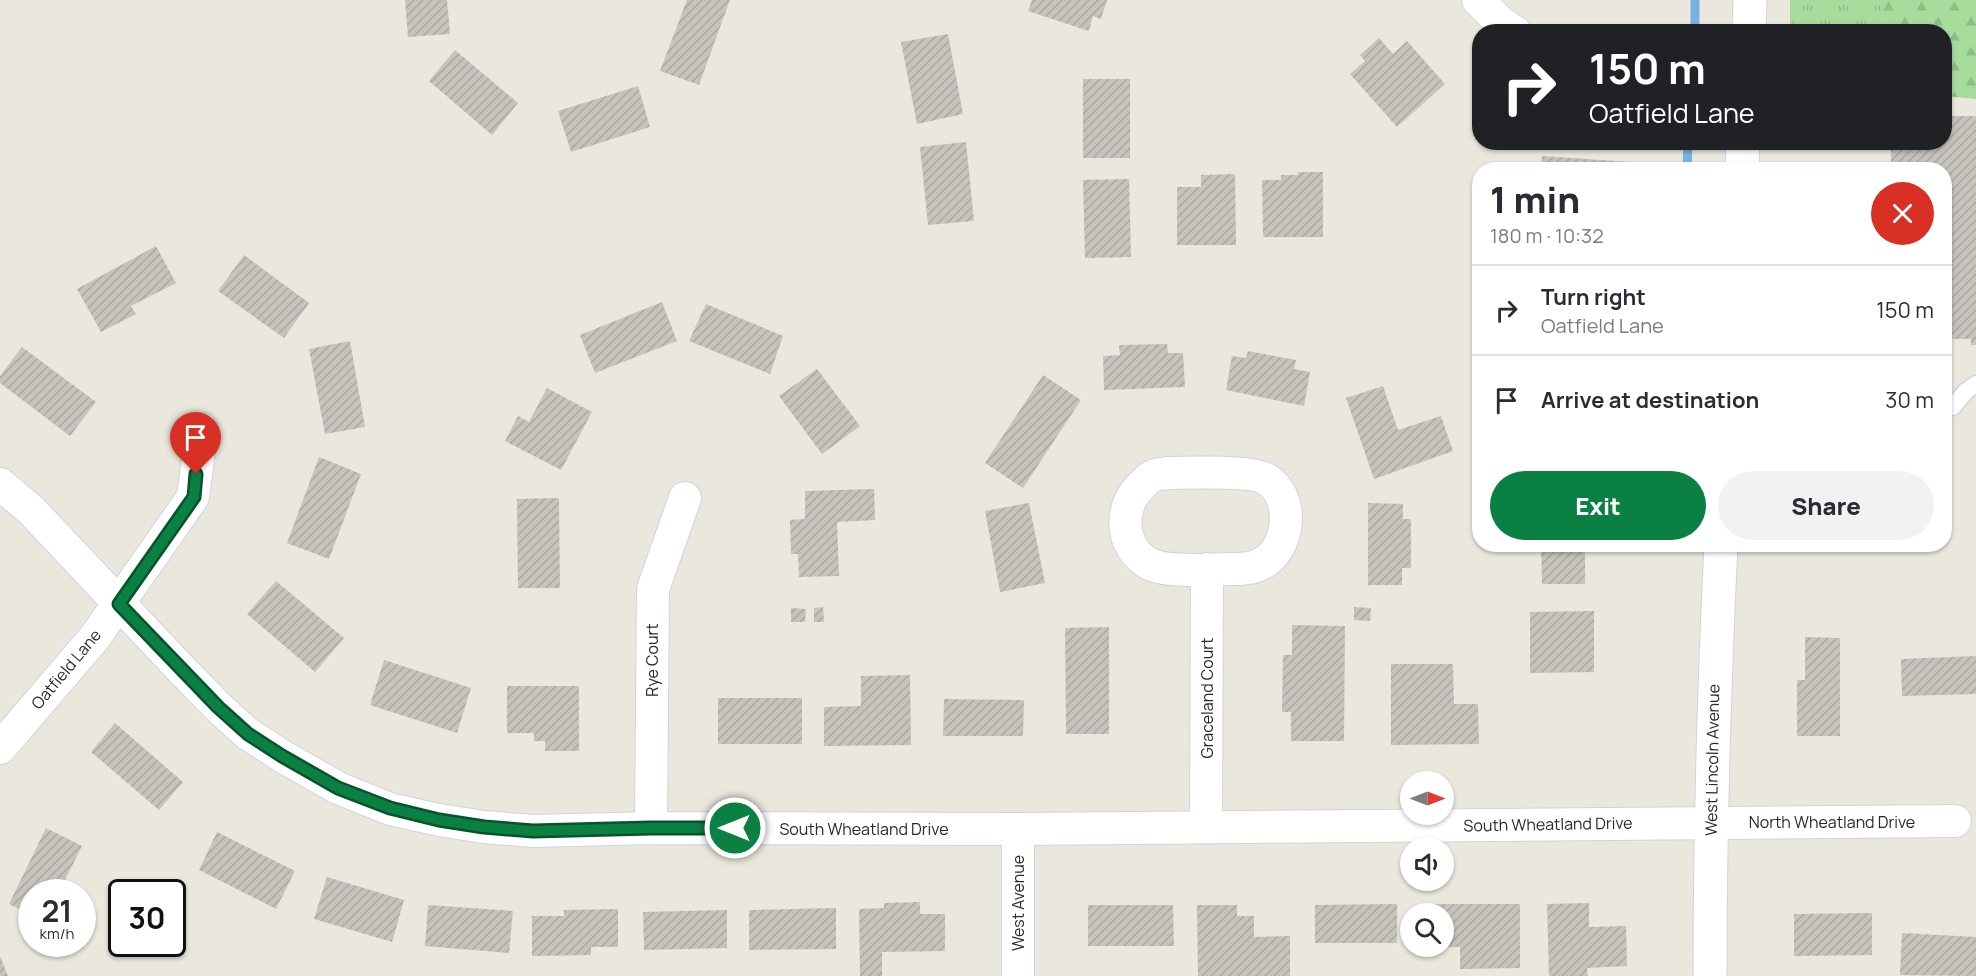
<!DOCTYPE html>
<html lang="en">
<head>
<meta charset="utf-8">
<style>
  body { margin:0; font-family:Manrope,sans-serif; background:#f2f2f3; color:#2b2b33; height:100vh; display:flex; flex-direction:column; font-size:22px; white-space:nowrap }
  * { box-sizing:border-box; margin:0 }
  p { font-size:20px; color:#7c7c81 }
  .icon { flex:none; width:33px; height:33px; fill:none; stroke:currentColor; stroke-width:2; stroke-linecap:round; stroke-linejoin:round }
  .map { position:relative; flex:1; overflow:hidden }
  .details { position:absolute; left:1472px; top:162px; width:480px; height:390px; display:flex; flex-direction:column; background:#fff; border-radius:24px; box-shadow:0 2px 4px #0004 }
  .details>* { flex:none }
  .guide { position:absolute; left:1472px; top:24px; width:480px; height:126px; border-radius:24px; box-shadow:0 2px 4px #0004; background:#202124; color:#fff; overflow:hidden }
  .needle { width:39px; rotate:90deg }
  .tools { position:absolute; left:1400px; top:771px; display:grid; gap:12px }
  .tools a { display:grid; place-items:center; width:54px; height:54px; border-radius:50%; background:#fff; box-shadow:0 2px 4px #0004; font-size:30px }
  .speed { position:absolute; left:18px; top:879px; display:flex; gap:12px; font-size:30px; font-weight:700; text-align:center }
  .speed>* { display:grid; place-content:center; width:78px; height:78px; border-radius:50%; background:#fff; box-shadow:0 2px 4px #0004; line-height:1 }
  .speed small { font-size:15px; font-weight:400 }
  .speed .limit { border:3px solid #111; border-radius:9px; background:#fff; color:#111 }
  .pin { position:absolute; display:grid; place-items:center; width:51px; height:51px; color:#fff; margin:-62px -26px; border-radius:50% 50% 50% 0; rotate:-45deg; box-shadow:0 0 6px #0007 }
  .pin .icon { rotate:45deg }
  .me { position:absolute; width:66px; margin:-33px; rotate:270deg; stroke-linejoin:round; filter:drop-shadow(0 0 4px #0008) }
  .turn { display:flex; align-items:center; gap:21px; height:126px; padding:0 18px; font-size:27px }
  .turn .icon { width:78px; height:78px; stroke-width:2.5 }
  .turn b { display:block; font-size:42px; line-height:51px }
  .round { display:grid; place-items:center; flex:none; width:63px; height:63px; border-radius:32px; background:#f2f2f3 }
  .headline { display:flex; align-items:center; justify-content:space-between; height:102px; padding:0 18px }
  h1 { font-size:36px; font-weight:800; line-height:45px }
  .primary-button { display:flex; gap:12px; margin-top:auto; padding:12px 18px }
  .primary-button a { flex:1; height:69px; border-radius:36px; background:#0b8043; color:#fff; font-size:24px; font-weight:800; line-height:69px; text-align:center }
  .primary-button a+a { background:#f2f2f3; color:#2b2b33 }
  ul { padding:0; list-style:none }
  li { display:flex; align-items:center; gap:18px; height:90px; padding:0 18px; border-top:2px solid #e1e1e2 }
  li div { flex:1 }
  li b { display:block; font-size:22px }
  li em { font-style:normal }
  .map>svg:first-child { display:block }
  .grass { fill:url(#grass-tufts) }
  .forest { fill:url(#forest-firs) }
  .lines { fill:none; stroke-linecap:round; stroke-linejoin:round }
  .stream { stroke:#78b2e3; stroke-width:9 }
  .building { fill:url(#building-hatch) }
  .lane-casing { stroke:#d1d2e0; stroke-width:19 }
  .street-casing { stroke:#d1d2e0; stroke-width:34 }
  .secondary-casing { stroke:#d1d2e0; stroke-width:35 }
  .lane { stroke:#fff; stroke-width:16 }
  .street { stroke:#fff; stroke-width:32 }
  .secondary { stroke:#fff; stroke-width:33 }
  .route-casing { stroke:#07532c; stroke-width:15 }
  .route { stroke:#0b8043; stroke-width:10 }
  .labels { text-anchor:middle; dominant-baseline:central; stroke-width:5; stroke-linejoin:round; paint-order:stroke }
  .street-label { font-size:16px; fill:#292929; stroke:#fff }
</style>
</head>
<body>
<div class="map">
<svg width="1976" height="976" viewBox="0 0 1976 976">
  <defs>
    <pattern id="grass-tufts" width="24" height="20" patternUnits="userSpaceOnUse" patternTransform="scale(1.5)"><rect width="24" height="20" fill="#a7dc9d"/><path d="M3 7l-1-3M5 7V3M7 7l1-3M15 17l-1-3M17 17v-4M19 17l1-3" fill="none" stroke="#90bd87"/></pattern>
    <pattern id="forest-firs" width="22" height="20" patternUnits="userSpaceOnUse" patternTransform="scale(1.5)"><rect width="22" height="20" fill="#a7dc9d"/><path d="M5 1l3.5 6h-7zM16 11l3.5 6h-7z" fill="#90bd87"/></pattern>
    <pattern id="building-hatch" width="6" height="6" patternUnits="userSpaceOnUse" patternTransform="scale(1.5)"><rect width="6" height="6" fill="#c5c3bc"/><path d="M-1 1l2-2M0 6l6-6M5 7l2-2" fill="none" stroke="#a9a8a2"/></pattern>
  </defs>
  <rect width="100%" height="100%" fill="#eae7dc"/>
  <path class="grass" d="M1790 0H1878L1888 31H1790Z"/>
  <path class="forest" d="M1878 0H1976V99L1944 96V32L1888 31Z"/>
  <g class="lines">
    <path class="stream" d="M1695 23V0
      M1687 170 1688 142"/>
  </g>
  <path class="building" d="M405 0H447L450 34 408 37Z
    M687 0H730L699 85 660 71Z
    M1032 0H1107L1101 19 1093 16 1089 31 1028 11Z
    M948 34 963 114 917 124 901 42Z
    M1379 38 1393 54 1407 41 1445 84 1397 127 1350 74 1365 61 1360 55Z
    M455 50 518 103 492 135 429 81Z
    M1083 79H1130V158H1083Z
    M638 86 650 127 571 152 558 111Z
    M1944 116H1976V345H1971V339H1944V170H1891V142H1944Z
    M966 142 974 221 928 225 920 147Z
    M1542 156 1631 162 1630 170H1541Z
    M1298 172H1323V237H1263L1262 180H1281V175H1298Z
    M1235 174 1236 245H1177V187H1201V175Z
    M1129 179 1131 257 1085 258 1083 180Z
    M156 246 176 283 131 306 136 314 101 332 77 289Z
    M244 255 309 303 284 338 218 291Z
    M662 302 677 341 595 373 580 335Z
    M706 304 783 336 770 374 689 341Z
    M350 341 365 427 325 434 309 349Z
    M1167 344 1168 353H1183L1185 387 1104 390 1103 356 1120 355 1119 345Z
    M22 347 96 402 70 436 0 383V376Z
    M1248 351 1296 360 1294 369 1310 372 1304 406 1226 390 1232 356 1246 358Z
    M817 369 860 426 822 454 779 396Z
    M1043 375 1081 400 1023 488 985 463Z
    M1383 386 1398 430 1441 416 1453 451 1374 479 1346 398Z
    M547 388 592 412 561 470 505 441 518 416 529 422Z
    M319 457 361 474 329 559 287 543Z
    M874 489 875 520 837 522 839 576 799 577 798 554H791L790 520 805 519V491Z
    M559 498 560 588H518L517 499Z
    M1029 503 1045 583 1000 592 985 511Z
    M1368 503 1403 504V519H1411V568H1402V585H1368Z
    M1541 544H1585V584H1542Z
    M276 581 344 638 315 672 247 614Z
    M823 607 824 622H814V608Z
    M1354 607 1371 608 1370 621 1354 620Z
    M791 608 806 609 805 622H791Z
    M1594 611V672L1530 673V612Z
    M1292 625 1345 626 1344 741H1291V712H1282L1283 655H1292Z
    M1109 627V734H1066L1065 628Z
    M1805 637 1840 638V736H1797V680H1805Z
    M1976 656V694L1902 696 1901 659Z
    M384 660 471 688 457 733 370 705Z
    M1391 664H1453L1454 704H1478L1479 744 1391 745Z
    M910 675 911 745 824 746V707L861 706V676Z
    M507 686H579V751H545V741H534V733H507Z
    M718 698H802V744H718Z
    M944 699 1024 700 1023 736H943Z
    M115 723 183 782 159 810 91 752Z
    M46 828 82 846 59 892H32V915L9 904Z
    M217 832 295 871 276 909 199 870Z
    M327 877 404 900 392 942 314 919Z
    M920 902V914H945V951L882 952V976H860L859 909 884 908V903Z
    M1589 903V927L1626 926 1627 966 1587 968 1588 976H1549L1547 904Z
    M1397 904V943H1315V905Z
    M1433 904H1520V968L1460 969V947H1443V914H1433Z
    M428 905 513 911 509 953 425 946Z
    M1088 905H1173L1174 946H1088Z
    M1197 905H1237V916H1254V937L1290 936V976H1198Z
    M836 908V949L749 950V910Z
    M618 909V947H591V955L532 956V916H564V910Z
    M727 910V948L644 950 643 912Z
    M1872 913V955L1794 956V914Z
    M1902 933 1976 937V976L1900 975Z
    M0 956 8 976H0Z"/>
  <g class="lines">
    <defs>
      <path id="lane" d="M1953 407 1966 391 1976 384"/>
      <path id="street" d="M1478 0 1501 23 1515 32
        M1167 473C1187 473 1251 470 1266 479 1294 496 1291 543 1266 561 1255 569 1244 569 1231 569 1210 569 1164 574 1146 562 1119 543 1119 505 1143 484 1146 481 1149 477 1153 476 1157 474 1162 474 1167 473Z
        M0 484 31 510 182 670 218 707 248 734 282 756 338 788 390 809 439 820 484 827 533 831 651 828 1018 829 1955 821
        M0 748 95 637 193 497 202 429
        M1206 827 1207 569
        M651 828 653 589 685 498
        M1018 829V976"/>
      <path id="secondary" d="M1749 32 1750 0
        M1742 170 1743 142
        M1710 976C1710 832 1714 688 1721 544"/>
    </defs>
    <use href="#lane" class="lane-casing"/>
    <use href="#street" class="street-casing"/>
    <use href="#secondary" class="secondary-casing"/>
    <use href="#lane" class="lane"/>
    <use href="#street" class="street"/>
    <use href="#secondary" class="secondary"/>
  </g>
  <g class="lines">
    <defs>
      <path id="route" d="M196 474 194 497 119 604 218 707 248 734 282 756 338 788 390 808 439 820 484 827 533 831 651 828H735"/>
    </defs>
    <use href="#route" class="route-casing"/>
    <use href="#route" class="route"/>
  </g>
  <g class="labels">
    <g class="street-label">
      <text transform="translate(652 660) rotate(-90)">Rye Court</text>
      <text transform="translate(66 669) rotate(-50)">Oatfield Lane</text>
      <text transform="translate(1207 698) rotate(-90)">Graceland Court</text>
      <text transform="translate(1712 760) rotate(-89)">West Lincoln Avenue</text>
      <text x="1832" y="822">North Wheatland Drive</text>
      <text transform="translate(1548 824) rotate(-1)">South Wheatland Drive</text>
      <text x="864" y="829">South Wheatland Drive</text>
      <text transform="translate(1018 903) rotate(-90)">West Avenue</text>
    </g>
  </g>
</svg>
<div class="tools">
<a><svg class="needle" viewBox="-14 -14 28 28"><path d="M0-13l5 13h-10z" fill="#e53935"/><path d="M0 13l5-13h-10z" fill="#7c7c81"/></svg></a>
<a><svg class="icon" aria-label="sound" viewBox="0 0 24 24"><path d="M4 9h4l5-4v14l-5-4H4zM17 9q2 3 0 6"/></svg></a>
<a><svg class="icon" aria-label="search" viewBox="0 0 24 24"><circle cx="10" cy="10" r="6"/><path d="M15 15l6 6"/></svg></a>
</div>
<div class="speed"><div>21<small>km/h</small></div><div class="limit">30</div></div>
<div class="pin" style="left:196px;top:474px;background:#d93025"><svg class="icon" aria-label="arrive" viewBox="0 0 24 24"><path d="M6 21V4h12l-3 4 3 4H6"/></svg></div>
<svg class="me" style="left:735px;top:828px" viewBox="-20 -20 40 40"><circle r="17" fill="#0b8043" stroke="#fff" stroke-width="3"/><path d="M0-11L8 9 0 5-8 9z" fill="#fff"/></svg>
<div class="guide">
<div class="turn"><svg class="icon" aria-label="right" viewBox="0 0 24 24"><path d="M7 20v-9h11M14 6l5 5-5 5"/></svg><div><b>150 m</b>Oatfield Lane</div></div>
</div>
<section class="details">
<div class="headline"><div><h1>1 min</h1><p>180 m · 10:32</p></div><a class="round" style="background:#d93025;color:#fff"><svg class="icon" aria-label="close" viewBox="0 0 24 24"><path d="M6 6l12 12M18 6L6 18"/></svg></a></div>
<ul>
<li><svg class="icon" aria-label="right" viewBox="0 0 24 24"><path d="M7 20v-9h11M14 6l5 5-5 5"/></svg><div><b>Turn right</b><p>Oatfield Lane</p></div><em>150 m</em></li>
<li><svg class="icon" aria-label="arrive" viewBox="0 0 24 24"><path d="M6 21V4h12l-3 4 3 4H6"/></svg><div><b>Arrive at destination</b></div><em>30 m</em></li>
</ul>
<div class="primary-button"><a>Exit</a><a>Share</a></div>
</section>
</div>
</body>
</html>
